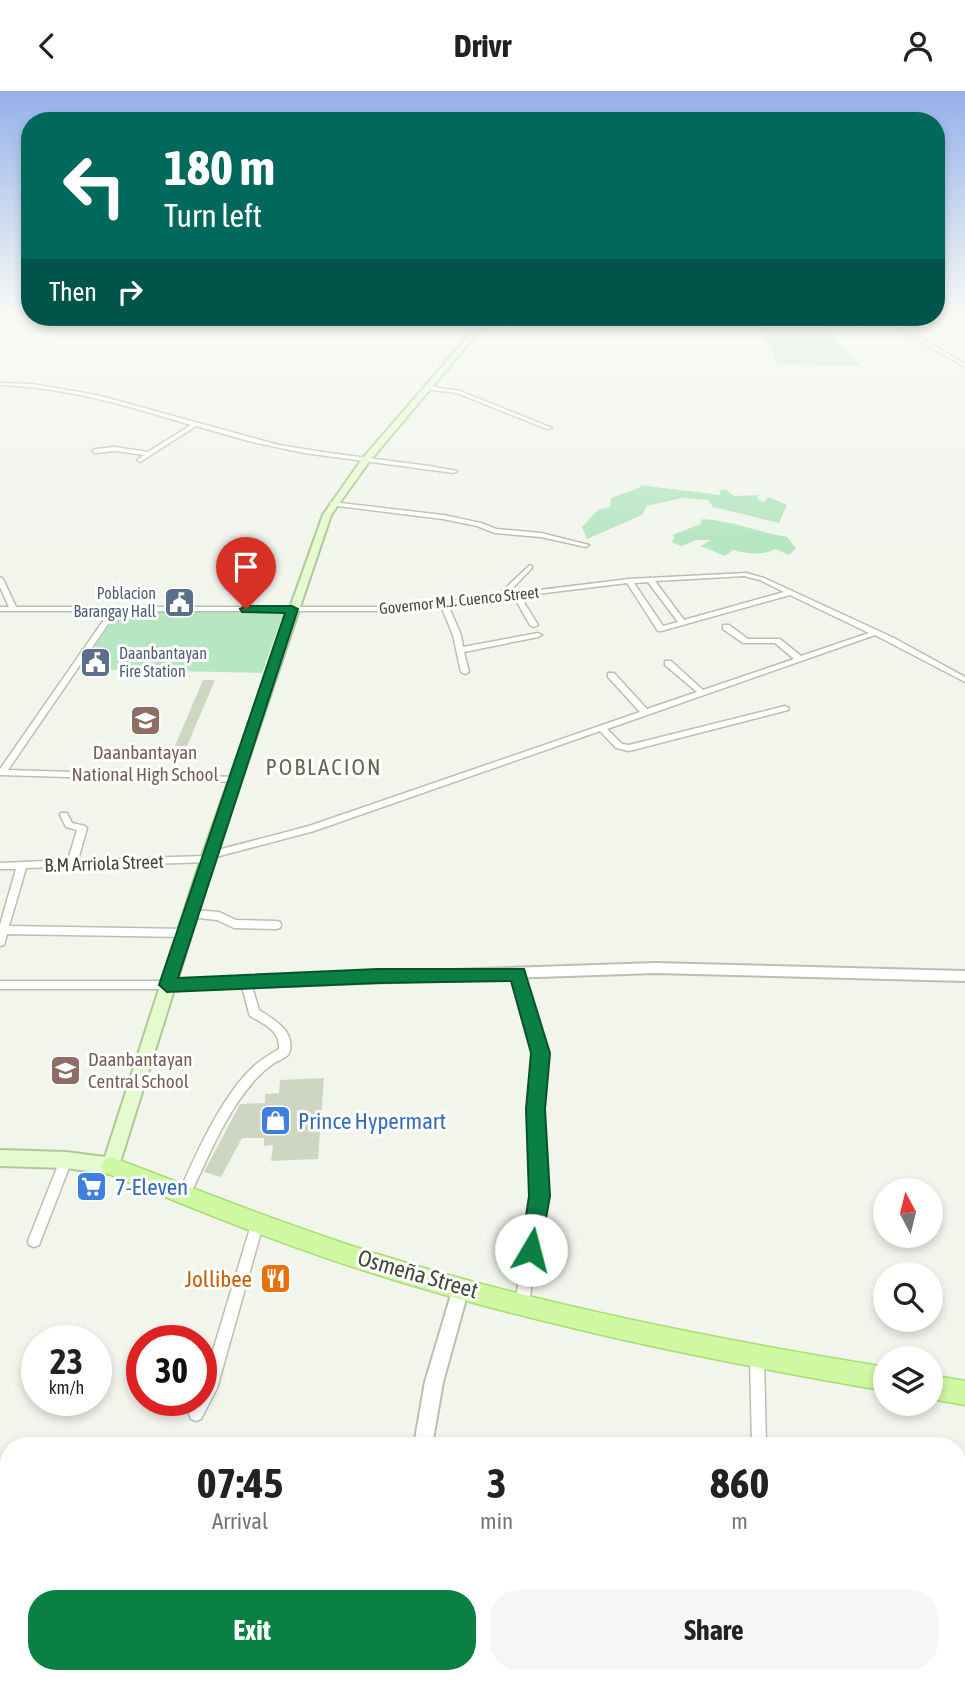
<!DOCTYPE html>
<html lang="en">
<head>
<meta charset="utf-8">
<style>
  body { margin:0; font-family:"Asap Condensed",sans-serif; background:#f6f6f6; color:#222; height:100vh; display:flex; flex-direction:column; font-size:26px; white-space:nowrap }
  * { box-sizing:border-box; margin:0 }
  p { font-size:23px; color:#767676 }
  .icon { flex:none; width:38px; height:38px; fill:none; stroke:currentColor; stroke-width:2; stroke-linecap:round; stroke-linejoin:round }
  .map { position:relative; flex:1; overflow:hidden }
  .sheet { position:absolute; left:0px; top:1346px; width:966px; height:247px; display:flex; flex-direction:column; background:#fff; border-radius:28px 28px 0 0; box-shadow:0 4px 10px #0003 }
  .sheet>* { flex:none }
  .top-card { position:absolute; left:21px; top:21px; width:924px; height:214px; border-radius:28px; box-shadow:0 4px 10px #0003; background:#00695c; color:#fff; overflow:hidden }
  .needle { width:46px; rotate:353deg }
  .controls { position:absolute; left:873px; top:1087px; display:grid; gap:14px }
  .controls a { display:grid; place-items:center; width:70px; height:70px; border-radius:50%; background:#fff; box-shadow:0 4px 10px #0003; font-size:35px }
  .speed { position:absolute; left:21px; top:1234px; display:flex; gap:14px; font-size:35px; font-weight:700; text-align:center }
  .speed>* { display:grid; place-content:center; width:91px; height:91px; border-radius:50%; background:#fff; box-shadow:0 4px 10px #0003; line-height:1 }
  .speed small { font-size:18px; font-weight:400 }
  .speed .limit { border:10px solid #d22; background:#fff; color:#111 }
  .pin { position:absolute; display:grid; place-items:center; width:60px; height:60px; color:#fff; margin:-72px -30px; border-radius:50% 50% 50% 0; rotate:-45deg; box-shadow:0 0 7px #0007 }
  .pin .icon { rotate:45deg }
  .me { position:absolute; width:77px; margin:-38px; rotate:8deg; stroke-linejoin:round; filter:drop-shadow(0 0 5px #0008) }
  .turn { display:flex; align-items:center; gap:24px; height:147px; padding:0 28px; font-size:32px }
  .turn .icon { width:91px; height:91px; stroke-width:2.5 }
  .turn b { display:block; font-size:49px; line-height:60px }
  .then { display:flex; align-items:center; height:66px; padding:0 28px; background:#0003; gap:14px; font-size:26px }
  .eta { display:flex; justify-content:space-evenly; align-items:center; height:119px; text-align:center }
  .eta b { font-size:42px; font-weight:700; line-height:49px }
  .action { display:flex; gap:14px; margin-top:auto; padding:14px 28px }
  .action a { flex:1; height:80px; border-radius:28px; background:#0b8043; color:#fff; font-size:28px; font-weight:700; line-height:80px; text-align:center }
  .action a+a { background:#f6f6f6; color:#222 }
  header { display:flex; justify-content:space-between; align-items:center; height:91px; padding:0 28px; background:#fff; font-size:32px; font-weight:700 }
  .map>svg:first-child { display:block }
  .green { fill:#b7e6c2 }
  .building { fill:#ced6c2 }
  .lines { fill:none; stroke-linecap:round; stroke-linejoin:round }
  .minor-casing { stroke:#b9c0af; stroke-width:3 }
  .tertiary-casing { stroke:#b9c0af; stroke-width:4 }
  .secondary-casing { stroke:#b0c898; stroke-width:4 }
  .primary-casing { stroke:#aadd71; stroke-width:3 }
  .minor { fill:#fff; fill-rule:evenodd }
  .tertiary { fill:#fff; fill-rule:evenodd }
  .secondary { fill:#e4fbcf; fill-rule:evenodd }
  .primary { fill:#cef8a1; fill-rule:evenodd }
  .route { fill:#0b8043; stroke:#07532c; stroke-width:2 }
  .labels { text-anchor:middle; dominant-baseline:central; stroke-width:6; stroke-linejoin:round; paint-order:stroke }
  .far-service-label { font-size:16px; fill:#4e5e75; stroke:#fff; text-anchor:end }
  .far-street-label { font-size:16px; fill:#43493a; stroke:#fff }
  .education-label { font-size:19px; fill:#785e54; stroke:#fff }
  .street-label { font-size:19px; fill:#43493a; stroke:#fff }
  .quarter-label { font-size:23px; letter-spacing:2px; fill:#626b51; stroke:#fff }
  .near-shop-label { font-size:23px; fill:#366cbe; stroke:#fff; text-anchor:start }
  .near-street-label { font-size:23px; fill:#43493a; stroke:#fff }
  .near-food-label { font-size:23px; fill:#c56008; stroke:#fff; text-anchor:end }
</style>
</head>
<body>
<header><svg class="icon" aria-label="back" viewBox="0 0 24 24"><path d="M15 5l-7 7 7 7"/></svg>Drivr<svg class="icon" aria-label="person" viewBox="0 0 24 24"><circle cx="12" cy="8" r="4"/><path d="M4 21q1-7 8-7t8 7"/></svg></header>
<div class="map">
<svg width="965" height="1591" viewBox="0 0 965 1591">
  <rect width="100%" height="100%" fill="#f1f5ec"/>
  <path class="green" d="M755 226H962L965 233 825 236 860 275 778 273Z
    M639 394 721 404 719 400 725 398 734 405 759 404 757 407 763 411 769 406 787 414 779 432 713 416 708 409 682 407 647 415 642 424 587 448 582 436 598 419 610 416 611 407 641 396Z
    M702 428C727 429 760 441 787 446L796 457 789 464 775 458C762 465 747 463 733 459L725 465 701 455 711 449H696L682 455 671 451 675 446 672 444 701 433Z
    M119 520 284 521 262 582 79 578Z"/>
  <path class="building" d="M203 589H215L181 669H169Z
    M324 987 318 1068 271 1070 273 1054 264 1055V1047H242L221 1086 204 1081 240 1013 265 1012V1003L279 1002 280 989Z"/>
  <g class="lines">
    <defs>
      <path id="minor" d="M444 226 484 230 486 231 484 232 445 228 443 227Z
        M892 226H896L902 235 965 273V276L898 237Z
        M0 292 32 293 97 304 279 354 329 362 429 375 457 380 454 382 304 362 252 351 196 335 140 371 137 369 144 364 115 360 95 362 92 360 95 358 115 356 148 361 191 334C125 314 69 297 0 294Z
        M427 295 460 300 552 337 547 338 457 302 425 298 424 297Z
        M332 411 443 424 481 432 496 438 541 442 589 454 586 456 541 446 495 442 477 435 443 428 330 414V412Z
        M530 474 532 475V477L507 503 629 488 746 482 764 487 894 547 965 586V591L875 544 607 638 622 653 629 654 785 615 789 617 788 619 629 660 616 657 600 640 314 740 212 767 211 770 208 771 26 777 9 835 185 838 189 839 190 842 189 845 185 846 7 843 4 854 0 855V834L16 778H0V772L68 769 77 739 66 736 60 724 61 722H67L72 732 85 735 87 737 78 769 206 765 207 762 210 761 309 735 640 621 608 586V582H614L647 618 697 601 665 574V570H671L703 599 794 568 775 552H743L723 538V534H729L748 548H780L801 565 869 542 790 504 661 540H658L627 492 520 505 538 534 534 536 530 534 514 506 448 514 461 544 463 556 538 542 542 544 538 546 464 561 469 581 465 583 461 581 453 544 441 515 398 520H117L8 679 236 686 239 687 240 689 239 691 0 684V678L110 520H0V516H9L0 496V486L3 488 16 516H398L498 504ZM744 485 760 489 784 501 684 529 655 490ZM648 491 678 531 663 535 634 492Z
        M192 819 219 821 236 829 276 830 280 831 281 834 280 837 276 838 234 837 217 829 189 826 187 823 189 820Z
        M518 879 522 880 523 883 547 962 541 1018 545 1105 529 1212 527 1217 522 1219 517 1217 515 1212 533 1105 529 1018 535 962 513 883 514 880Z
        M246 888 250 889 251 892 259 919C273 928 294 939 290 959 289 961 289 963 288 964 285 967 278 970 274 972 267 977 260 983 254 990 224 1024 208 1068 188 1108L184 1110 180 1108 178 1104C195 1065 219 1011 248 981 257 971 267 965 279 958 280 939 265 934 250 925L249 922 241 892 242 889Z
        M0 890H167L171 891 172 894 171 897 167 898H0Z
        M66 1063 70 1065 72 1069 39 1154 34 1156 29 1154 28 1150 60 1069 62 1065Z
        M257 1128 262 1130 263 1134 217 1297 201 1328 196 1330 191 1328 189 1323 196 1309H201V1299L251 1134 252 1130Z
        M757 1260 762 1262 764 1267 766 1354H752L750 1267 752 1262Z"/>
      <path id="tertiary" d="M655 872 965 880V890L655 882 167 899 162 898 160 894 162 890 167 889Z
        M461 1189 467 1191 469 1197 443 1291 432 1354H414L425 1291 453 1197 455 1191Z
        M362 1584H384L381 1591H359Z"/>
      <path id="secondary" d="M485 226H491L368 372 331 424 215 768 117 1081 111 1083 66 1077 0 1075V1059L66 1061 105 1066 201 768 323 424 362 368Z"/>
      <path id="primary" d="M111 1066C199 1099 285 1134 374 1162 541 1214 713 1248 886 1276V1300C714 1270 544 1236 378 1184 285 1155 194 1118 104 1081L101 1075 104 1069Z
        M931 1284 965 1290V1314L931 1308Z"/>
    </defs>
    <use href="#minor" class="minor-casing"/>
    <use href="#tertiary" class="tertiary-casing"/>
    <use href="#secondary" class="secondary-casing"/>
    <use href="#primary" class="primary-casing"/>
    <use href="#minor" class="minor"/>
    <use href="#tertiary" class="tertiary"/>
    <use href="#secondary" class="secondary"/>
    <use href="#primary" class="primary"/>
  </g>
  <linearGradient id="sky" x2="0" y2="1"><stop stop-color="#95b1ea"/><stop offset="0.5" stop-color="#f9faf6"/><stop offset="1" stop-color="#f9faf6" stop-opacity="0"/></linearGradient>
  <rect width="965" height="449" fill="url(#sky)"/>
  <path class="route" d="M246 515H292L298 518 178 887 378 878H524L550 962 545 1018 550 1105 539 1167 531 1170 524 1167 521 1159 529 1105 526 1018 531 962 511 890 378 892 167 901 159 894 285 522 242 521 240 518Z"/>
  <defs>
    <symbol id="civic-square" viewBox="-11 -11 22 22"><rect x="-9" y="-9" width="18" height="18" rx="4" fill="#5c6f8a" stroke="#fff"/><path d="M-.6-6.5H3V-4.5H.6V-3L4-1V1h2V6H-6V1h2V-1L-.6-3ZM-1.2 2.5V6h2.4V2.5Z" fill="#fff"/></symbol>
    <symbol id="school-square" viewBox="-11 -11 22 22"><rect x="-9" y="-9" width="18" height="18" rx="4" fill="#8d6e63" stroke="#fff"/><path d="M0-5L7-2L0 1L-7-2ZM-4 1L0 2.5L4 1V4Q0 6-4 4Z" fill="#fff"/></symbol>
    <symbol id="shop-square" viewBox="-11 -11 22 22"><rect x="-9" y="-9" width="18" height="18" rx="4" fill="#3f7fe0" stroke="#fff"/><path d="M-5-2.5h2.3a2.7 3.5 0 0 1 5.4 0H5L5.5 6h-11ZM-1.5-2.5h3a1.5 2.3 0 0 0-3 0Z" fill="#fff"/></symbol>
    <symbol id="supermarket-square" viewBox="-11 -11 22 22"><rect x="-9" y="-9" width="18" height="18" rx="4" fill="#3f7fe0" stroke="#fff"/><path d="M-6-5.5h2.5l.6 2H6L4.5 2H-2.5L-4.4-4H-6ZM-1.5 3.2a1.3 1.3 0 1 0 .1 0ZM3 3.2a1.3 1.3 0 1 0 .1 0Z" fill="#fff"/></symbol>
    <symbol id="restaurant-square" viewBox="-11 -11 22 22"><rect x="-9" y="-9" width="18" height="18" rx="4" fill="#e8710a" stroke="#fff"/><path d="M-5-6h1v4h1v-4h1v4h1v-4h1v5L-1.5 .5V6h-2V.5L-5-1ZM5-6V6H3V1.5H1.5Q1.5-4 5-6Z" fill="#fff"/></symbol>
  </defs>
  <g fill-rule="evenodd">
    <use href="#civic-square" x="162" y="494" width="35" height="35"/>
    <use href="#civic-square" x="78" y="554" width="35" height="35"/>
    <use href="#school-square" x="128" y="612" width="35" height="35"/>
    <use href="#school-square" x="48" y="962" width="35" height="35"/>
    <use href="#shop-square" x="258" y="1012" width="35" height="35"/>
    <use href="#supermarket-square" x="74" y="1078" width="35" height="35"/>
    <use href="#restaurant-square" x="258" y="1170" width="35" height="35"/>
  </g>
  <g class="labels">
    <g class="far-service-label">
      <text x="156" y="502">Poblacion<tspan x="156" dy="18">Barangay Hall</tspan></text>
      <text x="119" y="562" text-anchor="start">Daanbantayan<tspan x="119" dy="18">Fire Station</tspan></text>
    </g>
    <g class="far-street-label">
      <text transform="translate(459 509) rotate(-6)">Governor M.J. Cuenco Street</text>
    </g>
    <g class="education-label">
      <text x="145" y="661">Daanbantayan<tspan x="145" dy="22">National High School</tspan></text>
      <text x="88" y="968" text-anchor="start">Daanbantayan<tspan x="88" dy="22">Central School</tspan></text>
    </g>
    <g class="street-label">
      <text transform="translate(104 772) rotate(-2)">B.M Arriola Street</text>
    </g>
    <g class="quarter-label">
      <text x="324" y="676">POBLACION</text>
    </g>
    <g class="near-shop-label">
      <text x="298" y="1030">Prince Hypermart</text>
      <text x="115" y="1096">7-Eleven</text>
    </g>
    <g class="near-street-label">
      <text transform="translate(418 1183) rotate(16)">Osmeña Street</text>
    </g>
    <g class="near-food-label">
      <text x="252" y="1188">Jollibee</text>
    </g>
  </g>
</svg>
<div class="controls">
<a><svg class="needle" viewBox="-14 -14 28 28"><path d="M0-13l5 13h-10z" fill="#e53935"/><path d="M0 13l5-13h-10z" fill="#767676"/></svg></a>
<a><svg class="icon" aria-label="search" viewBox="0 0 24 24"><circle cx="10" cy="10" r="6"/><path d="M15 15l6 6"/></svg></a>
<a><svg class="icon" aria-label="layers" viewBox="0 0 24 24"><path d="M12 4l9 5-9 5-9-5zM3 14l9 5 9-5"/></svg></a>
</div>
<div class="speed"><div>23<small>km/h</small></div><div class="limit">30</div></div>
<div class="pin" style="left:246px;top:518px;background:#d93025"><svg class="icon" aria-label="arrive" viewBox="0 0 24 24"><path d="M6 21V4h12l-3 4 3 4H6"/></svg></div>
<svg class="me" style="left:531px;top:1159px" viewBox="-20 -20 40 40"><circle r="19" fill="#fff"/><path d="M0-13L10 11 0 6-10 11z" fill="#0b8043"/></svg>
<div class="top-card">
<div class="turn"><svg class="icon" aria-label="left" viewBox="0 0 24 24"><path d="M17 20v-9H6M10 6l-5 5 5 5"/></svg><div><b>180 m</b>Turn left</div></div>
<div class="then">Then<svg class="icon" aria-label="right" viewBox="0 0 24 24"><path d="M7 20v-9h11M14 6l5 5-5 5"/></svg></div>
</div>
<section class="sheet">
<div class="eta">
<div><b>07:45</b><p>Arrival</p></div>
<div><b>3</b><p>min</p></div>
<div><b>860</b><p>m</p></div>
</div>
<div class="action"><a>Exit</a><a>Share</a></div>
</section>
</div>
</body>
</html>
